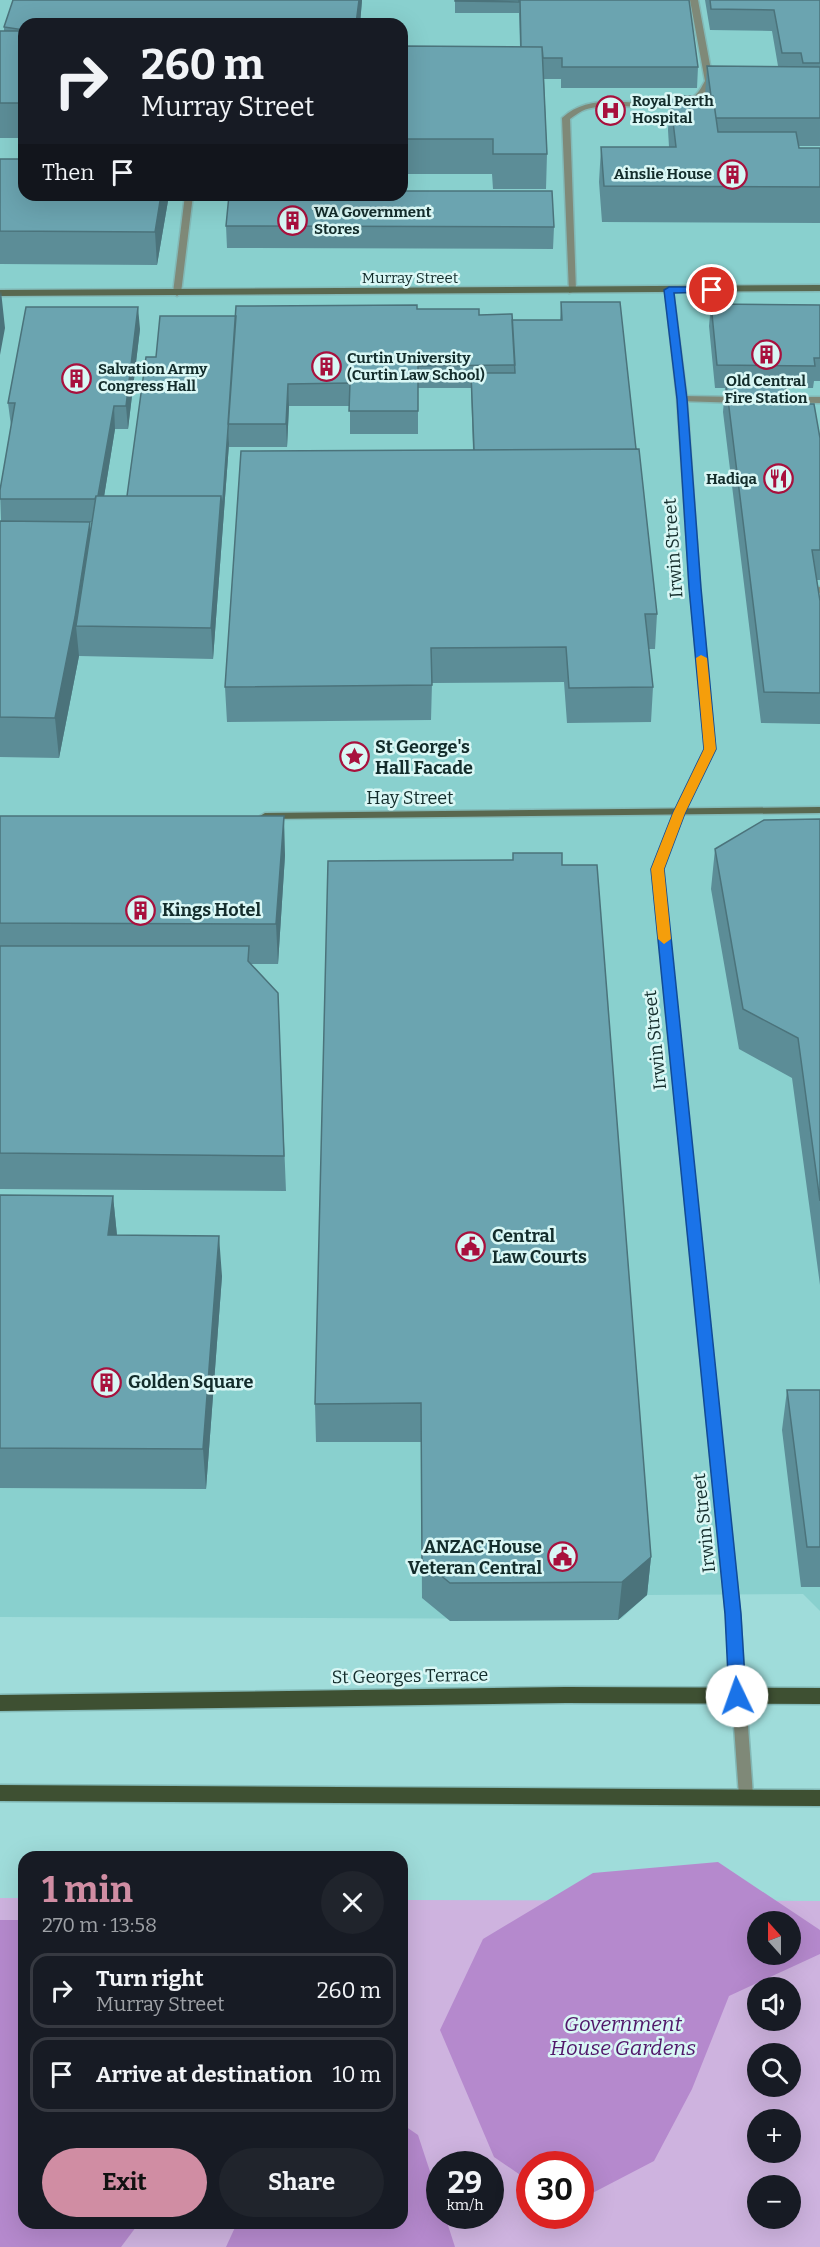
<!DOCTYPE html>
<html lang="en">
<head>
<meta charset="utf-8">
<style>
  body { margin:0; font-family:Bitter,serif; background:#20242c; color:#f1f3f6; height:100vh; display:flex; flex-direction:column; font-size:22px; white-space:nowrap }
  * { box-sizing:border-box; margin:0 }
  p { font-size:20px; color:#9ea1a6 }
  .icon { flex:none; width:33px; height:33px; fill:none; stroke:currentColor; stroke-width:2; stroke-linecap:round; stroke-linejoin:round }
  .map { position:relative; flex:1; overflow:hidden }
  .panel { position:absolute; left:18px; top:1851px; width:390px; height:378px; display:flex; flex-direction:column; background:#171b24; border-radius:18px; box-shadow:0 6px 24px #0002 }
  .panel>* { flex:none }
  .top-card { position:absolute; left:18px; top:18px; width:390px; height:183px; border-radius:18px; box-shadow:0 6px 24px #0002; background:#171b24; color:#f1f3f6; overflow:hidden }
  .needle { width:39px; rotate:339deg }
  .fabs { position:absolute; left:747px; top:1911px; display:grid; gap:12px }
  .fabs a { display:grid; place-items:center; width:54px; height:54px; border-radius:50%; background:#171b24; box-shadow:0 6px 24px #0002; font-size:30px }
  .speed { position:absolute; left:426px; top:2151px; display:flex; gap:12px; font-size:30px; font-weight:700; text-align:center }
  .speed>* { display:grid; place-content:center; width:78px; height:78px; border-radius:50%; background:#171b24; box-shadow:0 6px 24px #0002; line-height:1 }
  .speed small { font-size:15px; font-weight:400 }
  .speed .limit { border:9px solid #d22; background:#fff; color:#111 }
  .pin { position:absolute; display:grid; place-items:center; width:51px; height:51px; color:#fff; margin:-26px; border:3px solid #fff; border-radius:50%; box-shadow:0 2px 6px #0007 }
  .me { position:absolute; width:66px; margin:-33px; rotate:357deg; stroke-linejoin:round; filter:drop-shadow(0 0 4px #0008) }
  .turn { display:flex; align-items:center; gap:21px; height:126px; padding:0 24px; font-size:27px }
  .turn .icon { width:78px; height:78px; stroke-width:2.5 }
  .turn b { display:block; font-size:42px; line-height:51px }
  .then { display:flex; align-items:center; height:57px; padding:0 24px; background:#0003; gap:12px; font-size:22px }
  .round { display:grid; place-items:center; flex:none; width:63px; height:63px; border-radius:32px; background:#20242c }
  .headline { display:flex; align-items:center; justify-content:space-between; height:102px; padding:0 24px }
  h1 { font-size:36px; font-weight:700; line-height:45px; color:#d08da3 }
  .cta { display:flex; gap:12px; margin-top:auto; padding:12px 24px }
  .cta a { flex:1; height:69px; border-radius:36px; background:#d08da3; color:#111; font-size:24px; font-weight:700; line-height:69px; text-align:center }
  .cta a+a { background:#20242c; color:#f1f3f6 }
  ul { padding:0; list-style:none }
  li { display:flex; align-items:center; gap:18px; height:75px; margin:0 12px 9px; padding:0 12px; border:3px solid #363941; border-radius:18px }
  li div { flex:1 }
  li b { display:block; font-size:22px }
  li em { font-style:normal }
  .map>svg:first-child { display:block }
  .built { fill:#89d0ce; fill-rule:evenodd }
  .green { fill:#ceb3df; fill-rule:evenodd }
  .forest { fill:#b589cd; fill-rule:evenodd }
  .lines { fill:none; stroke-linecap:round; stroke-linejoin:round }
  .lane-casing { stroke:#83b9b7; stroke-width:3 }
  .street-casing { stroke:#83b9b7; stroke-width:3 }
  .secondary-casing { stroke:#83b9b7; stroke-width:3 }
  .primary-casing { stroke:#83b9b7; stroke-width:3 }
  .lane { fill:#7f8978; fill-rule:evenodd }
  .street { fill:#7f8978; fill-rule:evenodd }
  .secondary { fill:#59684f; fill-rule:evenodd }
  .primary { fill:#3e5032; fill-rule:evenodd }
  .wall { fill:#5c8d97; fill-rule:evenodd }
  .shaded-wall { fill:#4b737b }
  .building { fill:#6ba4b0; stroke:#4b737b; stroke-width:1.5 }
  .route { fill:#1a73e8; stroke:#114b97; stroke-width:1.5 }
  .slow { fill:#f59e0b }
  .labels { text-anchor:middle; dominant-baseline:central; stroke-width:5; stroke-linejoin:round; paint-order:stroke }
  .far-poi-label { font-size:15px; font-weight:bold; fill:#132c2b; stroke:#d9f7f5; text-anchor:start }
  .far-street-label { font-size:15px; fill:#132c2b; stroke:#d9f7f5 }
  .street-label { font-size:18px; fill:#132c2b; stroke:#d9f7f5 }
  .poi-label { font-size:18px; font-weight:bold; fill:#132c2b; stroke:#d9f7f5; text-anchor:start }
  .near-park-label { font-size:21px; font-style:italic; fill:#501769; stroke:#d9f7f5 }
</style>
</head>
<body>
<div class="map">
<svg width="820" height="2247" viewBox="0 0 820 2247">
  <rect width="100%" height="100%" fill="#9fdcda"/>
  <path class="built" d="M0 0H820V1611L803 1594 647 1595 621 1619 0 1617ZM24 24H402V195H24Z"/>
  <path class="green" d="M0 1898H24V2223H402V1900L820 1901V2247H0ZM758 1922H790V1954H758ZM758 1988H790V2020H758ZM758 2054H790V2086H758ZM758 2120H790V2152H758ZM440 2164H490V2216H440ZM530 2164H580V2216H530ZM758 2186H790V2218H758Z"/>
  <path class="forest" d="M718 1862 820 1930V1954L729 1996 692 2089 654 2161 581 2199 580 2164H530L529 2181 494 2157 440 2030 483 1939 593 1873ZM758 1922H790V1954H758Z
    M0 1920H24V2223H139L121 2247H0Z
    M402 2124 418 2135 439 2199 440 2216H445L455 2247H226L237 2223H402Z"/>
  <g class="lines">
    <defs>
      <path id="lane" d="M690 0H698L713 81C710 86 707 93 703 97 678 120 614 97 582 111 578 113 574 116 570 119L576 291 569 293 562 118C599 83 660 118 694 96 699 93 702 86 705 81Z
        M185 195H193L181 293 177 296 173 293Z
        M682 396 741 397 746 400 741 403 679 401V397Z
        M773 397H820V403L770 402V398Z"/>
      <path id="street" d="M669 287 673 290 687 399 700 588 715 749 684 813 662 869 740 1614 753 1796 751 1801 746 1802 741 1801 739 1796 726 1614 652 869 674 813 705 749 690 588 677 399 665 290Z
        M820 587V593L816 592V588Z"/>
      <path id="secondary" d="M820 285V291L0 296V290Z
        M820 807V813L265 819 260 816 265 813Z"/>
      <path id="primary" d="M566 1687 820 1688V1704L566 1703 0 1711V1695Z
        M0 1785 820 1790V1806L0 1801Z"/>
    </defs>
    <use href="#lane" class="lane-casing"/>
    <use href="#street" class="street-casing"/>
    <use href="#secondary" class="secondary-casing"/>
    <use href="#primary" class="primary-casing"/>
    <use href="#lane" class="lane"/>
    <use href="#street" class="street"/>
    <use href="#secondary" class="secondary"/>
    <use href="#primary" class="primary"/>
  </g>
  <path class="wall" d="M13 0H362L360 24H24V138H0V31H4V27Z
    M455 0H689L698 67 697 88H561V79H544L547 154 546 189H493L492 174H402V46L520 47 519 13H455Z
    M705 0H820V146H798L799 148H820V223L602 222 599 182 601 147H669L668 130 670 96H705L707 66H778L772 31 710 30Z
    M0 159 24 195H169L157 265 0 264Z
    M226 226 554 227 553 249 227 248Z
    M561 302 636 449 657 614 655 649H649L653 687 651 722 567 723 564 682 432 683 431 720 227 722 225 687 473 450 471 388H418V434H350V406H289L287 447H229V444L213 659 79 656 59 758 0 757V521H1L0 490 11 426 8 403 140 329 128 429H115L104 496H127L156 357 236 316 417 309 479 315 512 324 560 320ZM87 522H92L90 531Z
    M711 304 820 305V381H814L813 388H785L788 404 820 438V580H817L820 601V724L761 723 723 412 725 388H715L709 326Z
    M0 816 285 855 278 964H251L278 993 286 1191 0 1189Z
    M820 819V1285L792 1078 739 1049 711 889 715 849Z
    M562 865 651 1557 647 1595 618 1620 450 1621 422 1598 421 1442H316L315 1404Z
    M0 1195 113 1196 117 1235 222 1276 206 1489 0 1488Z
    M787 1390H820V1587H801L782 1430Z"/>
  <path class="shaded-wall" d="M359 0H362L360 24H356Z
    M161 195H169L157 265 155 232Z
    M1 291 5 328 0 355V297Z
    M138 307 140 329 128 429 126 406Z
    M288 384 289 406 287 447 286 424Z
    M114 406 115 429 100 522 98 499Z
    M228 432 229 444 213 659 211 628 221 496Z
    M90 522 93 561 76 626 79 656 59 758 55 718Z
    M284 816 285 855 278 964 276 924Z
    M113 1196 117 1236 108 1235Z
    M219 1236 222 1276 206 1489 203 1449Z
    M651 1557 647 1595 618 1620 622 1582Z"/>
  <path class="building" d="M13 0H359L356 24H24V30L4 27Z
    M455 0H519V2L455 1Z
    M520 0H689L698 67H562V58H543L542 47H521Z
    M710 0H820V63H803L801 53H782L774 10 711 9Z
    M0 31H24V103H0Z
    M402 46 542 47 547 154H493V139H402Z
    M707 66 820 67V118H716L713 96H711Z
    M670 96H713L718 132H796L799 148H820V187L604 186 601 147H676Z
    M0 159H24V195H161L155 232 0 231Z
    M402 191H552L554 227 226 226 229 195H402Z
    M561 302H620L636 449 474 450 471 373H515L512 320H562Z
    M711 304 820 305V358H814L815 366 717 365Z
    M417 305V309H479V315L512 314 515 365 418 366V411H349L350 383 288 384 286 424H228L236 306Z
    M26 307H138L126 406H114L98 496H96L95 499H0V490L15 403H8Z
    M160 316H236L222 513 221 496H127L146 357H156Z
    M726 383H785L788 404H814L820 438V550H812L820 601V693L764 692Z
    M639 449 657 614H645L653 687 569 688 566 647 431 648 432 685 225 687 241 451Z
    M96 496H221L211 628 76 626Z
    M0 521 90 522 75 617 55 718 0 717Z
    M0 816H284L276 924 0 923Z
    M820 819V1201L798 1038 743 1009 715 849 764 820Z
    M513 853H562V865H597L651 1557 622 1582 450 1583 422 1560 421 1403 315 1404 328 861 513 860Z
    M0 946H249L248 961 278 993 284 1156 0 1153Z
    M0 1195 113 1196 108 1235 219 1236 203 1449 0 1448Z
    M787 1390H820V1547H807Z"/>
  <path class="route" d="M669 287H712L717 290 712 292 674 293 687 399 701 588 716 749 685 813 664 869 741 1614 746 1696 743 1701 737 1703 732 1701 729 1696 725 1614 651 869 673 813 704 749 689 588 677 399 664 290Z"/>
  <path class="slow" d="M701 655 707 658 716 749 685 813 664 869 671 939 664 944 658 939 651 869 673 813 704 749 696 658Z"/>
  <defs>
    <symbol id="hospital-ring" viewBox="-11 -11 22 22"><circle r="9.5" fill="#d9f7f5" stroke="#a8103d" stroke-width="1.5"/><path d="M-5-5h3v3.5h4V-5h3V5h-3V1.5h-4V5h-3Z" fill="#a8103d"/></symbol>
    <symbol id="building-ring" viewBox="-11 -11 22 22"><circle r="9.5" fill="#d9f7f5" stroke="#a8103d" stroke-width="1.5"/><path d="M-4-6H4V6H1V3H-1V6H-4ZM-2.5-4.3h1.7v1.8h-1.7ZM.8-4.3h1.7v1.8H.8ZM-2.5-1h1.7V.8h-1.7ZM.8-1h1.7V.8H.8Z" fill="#a8103d"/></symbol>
    <symbol id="restaurant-ring" viewBox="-11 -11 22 22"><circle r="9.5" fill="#d9f7f5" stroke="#a8103d" stroke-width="1.5"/><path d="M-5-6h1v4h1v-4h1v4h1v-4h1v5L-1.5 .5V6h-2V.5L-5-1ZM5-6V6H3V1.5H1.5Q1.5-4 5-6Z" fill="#a8103d"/></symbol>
    <symbol id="sight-ring" viewBox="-11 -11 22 22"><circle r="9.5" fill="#d9f7f5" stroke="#a8103d" stroke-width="1.5"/><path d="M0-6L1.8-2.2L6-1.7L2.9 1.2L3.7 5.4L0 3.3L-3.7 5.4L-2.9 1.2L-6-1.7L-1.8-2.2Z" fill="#a8103d"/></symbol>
    <symbol id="civic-ring" viewBox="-11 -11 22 22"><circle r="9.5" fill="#d9f7f5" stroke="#a8103d" stroke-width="1.5"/><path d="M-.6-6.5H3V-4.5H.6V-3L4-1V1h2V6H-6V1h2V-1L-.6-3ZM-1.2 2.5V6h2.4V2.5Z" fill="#a8103d"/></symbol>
  </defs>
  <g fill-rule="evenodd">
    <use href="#hospital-ring" x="594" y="94" width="33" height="33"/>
    <use href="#building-ring" x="716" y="158" width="33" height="33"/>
    <use href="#building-ring" x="276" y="204" width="33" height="33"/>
    <use href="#building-ring" x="750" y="338" width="33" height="33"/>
    <use href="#building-ring" x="310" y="350" width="33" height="33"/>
    <use href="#building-ring" x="60" y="362" width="33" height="33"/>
    <use href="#restaurant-ring" x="762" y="462" width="33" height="33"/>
    <use href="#sight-ring" x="338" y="740" width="33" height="33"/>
    <use href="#building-ring" x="124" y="894" width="33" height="33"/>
    <use href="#civic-ring" x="454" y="1230" width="33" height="33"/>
    <use href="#building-ring" x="90" y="1366" width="33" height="33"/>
    <use href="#civic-ring" x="546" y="1540" width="33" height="33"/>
  </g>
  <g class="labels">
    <g class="far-poi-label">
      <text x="632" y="101">Royal Perth<tspan x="632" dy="17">Hospital</tspan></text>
      <text x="712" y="174" text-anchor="end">Ainslie House</text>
      <text x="314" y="212">WA Government<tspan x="314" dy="17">Stores</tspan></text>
      <text x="347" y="358">Curtin University<tspan x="347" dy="17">(Curtin Law School)</tspan></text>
      <text x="98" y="369">Salvation Army<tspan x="98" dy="17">Congress Hall</tspan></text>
      <text x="766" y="381" text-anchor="middle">Old Central<tspan x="766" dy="17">Fire Station</tspan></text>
      <text x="757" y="479" text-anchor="end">Hadiqa</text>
    </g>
    <g class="far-street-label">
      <text x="410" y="278">Murray Street</text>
    </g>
    <g class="street-label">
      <text transform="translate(673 548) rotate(-94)">Irwin Street</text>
      <text x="410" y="798">Hay Street</text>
      <text transform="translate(655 1040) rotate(-96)">Irwin Street</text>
      <text transform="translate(704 1523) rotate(-96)">Irwin Street</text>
      <text transform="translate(410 1676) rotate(-1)">St Georges Terrace</text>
    </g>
    <g class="poi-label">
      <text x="375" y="747">St George's<tspan x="375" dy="21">Hall Facade</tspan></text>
      <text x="162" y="910">Kings Hotel</text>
      <text x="492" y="1236">Central<tspan x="492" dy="21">Law Courts</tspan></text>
      <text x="128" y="1382">Golden Square</text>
      <text x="542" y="1547" text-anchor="end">ANZAC House<tspan x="542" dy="21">Veteran Central</tspan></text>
    </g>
    <g class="near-park-label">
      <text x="623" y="2024">Government<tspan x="623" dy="24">House Gardens</tspan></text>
    </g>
  </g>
</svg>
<div class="fabs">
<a><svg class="needle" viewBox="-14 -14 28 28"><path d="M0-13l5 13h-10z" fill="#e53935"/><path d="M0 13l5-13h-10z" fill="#9ea1a6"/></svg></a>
<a><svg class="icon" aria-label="sound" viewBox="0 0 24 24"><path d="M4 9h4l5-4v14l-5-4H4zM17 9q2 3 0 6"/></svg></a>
<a><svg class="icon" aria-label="search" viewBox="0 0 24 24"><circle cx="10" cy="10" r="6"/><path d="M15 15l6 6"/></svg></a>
<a>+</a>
<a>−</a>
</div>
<div class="speed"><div>29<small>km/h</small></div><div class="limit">30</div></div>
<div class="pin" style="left:712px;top:290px;background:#d93025"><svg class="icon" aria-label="arrive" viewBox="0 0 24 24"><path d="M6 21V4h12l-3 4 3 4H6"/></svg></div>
<svg class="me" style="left:737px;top:1696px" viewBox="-20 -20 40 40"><circle r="19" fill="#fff"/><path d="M0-13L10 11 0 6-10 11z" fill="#1a73e8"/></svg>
<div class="top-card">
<div class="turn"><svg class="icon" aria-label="right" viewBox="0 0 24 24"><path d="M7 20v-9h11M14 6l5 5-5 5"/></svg><div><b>260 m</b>Murray Street</div></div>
<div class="then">Then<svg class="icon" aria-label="arrive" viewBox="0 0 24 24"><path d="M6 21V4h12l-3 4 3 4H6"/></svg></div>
</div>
<section class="panel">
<div class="headline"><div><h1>1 min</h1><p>270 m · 13:58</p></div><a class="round"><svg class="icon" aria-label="close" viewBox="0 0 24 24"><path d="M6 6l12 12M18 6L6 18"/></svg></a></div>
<ul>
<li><svg class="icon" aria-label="right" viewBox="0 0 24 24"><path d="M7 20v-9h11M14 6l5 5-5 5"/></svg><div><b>Turn right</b><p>Murray Street</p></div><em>260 m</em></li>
<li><svg class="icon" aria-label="arrive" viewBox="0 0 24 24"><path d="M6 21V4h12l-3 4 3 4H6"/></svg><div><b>Arrive at destination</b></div><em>10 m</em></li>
</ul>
<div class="cta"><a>Exit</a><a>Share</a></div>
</section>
</div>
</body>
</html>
